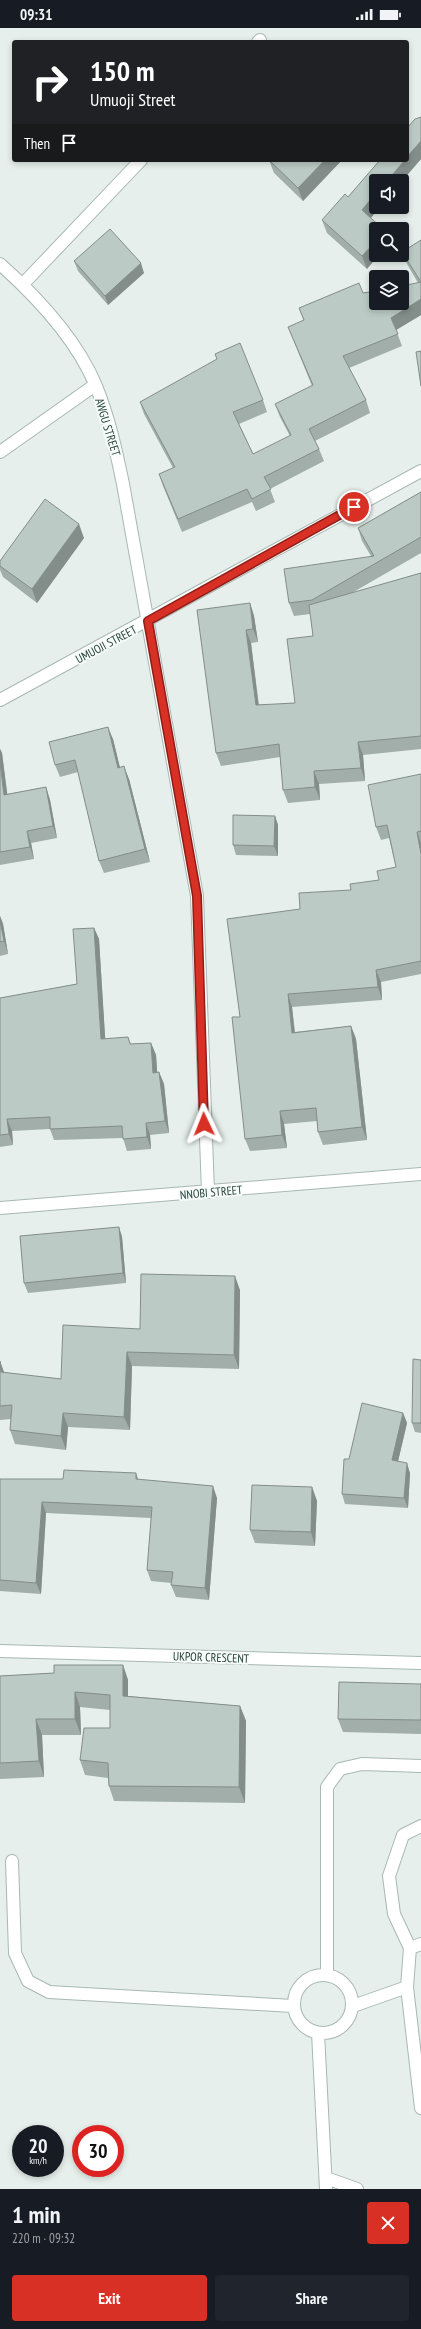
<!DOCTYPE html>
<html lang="en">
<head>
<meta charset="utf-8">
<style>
  body { margin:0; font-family:"PT Sans Narrow",sans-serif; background:#20242c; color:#f1f3f6; height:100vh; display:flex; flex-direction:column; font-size:15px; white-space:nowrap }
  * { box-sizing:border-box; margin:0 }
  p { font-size:13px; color:#9ea1a6 }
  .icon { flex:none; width:22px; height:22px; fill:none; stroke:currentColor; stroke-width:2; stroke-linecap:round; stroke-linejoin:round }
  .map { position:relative; height:2161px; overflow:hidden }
  .panel { display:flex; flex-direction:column; background:#171b24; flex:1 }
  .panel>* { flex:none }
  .guide { position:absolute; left:12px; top:12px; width:397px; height:122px; border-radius:4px; box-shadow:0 2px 6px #0003; background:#202124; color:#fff; overflow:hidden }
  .fabs { position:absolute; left:369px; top:146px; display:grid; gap:8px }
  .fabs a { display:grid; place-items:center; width:40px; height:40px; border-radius:4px; background:#171b24; box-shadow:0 2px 6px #0003; font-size:20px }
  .speed { position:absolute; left:12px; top:2097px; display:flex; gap:8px; font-size:20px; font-weight:700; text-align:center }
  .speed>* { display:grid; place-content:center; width:52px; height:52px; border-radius:50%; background:#171b24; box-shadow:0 2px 6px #0003; line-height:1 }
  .speed small { font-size:10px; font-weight:400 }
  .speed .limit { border:6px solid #d22; background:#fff; color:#111 }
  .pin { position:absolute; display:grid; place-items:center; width:34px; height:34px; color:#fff; margin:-17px; border:2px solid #fff; border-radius:50%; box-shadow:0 1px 4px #0007 }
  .me { position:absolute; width:44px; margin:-22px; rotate:358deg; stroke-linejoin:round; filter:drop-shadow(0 0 3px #0008) }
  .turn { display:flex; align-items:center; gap:14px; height:84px; padding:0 12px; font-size:18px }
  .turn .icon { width:52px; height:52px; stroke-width:2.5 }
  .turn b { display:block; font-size:28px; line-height:34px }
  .then { display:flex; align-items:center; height:38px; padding:0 12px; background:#0003; gap:8px; font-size:15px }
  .round { display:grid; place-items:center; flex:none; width:42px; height:42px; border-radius:4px; background:#20242c }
  .headline { display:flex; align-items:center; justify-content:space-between; height:68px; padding:0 12px }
  h1 { font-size:24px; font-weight:600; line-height:30px }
  .button { display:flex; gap:8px; margin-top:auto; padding:8px 12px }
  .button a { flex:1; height:46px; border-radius:4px; background:#d93025; color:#fff; font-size:16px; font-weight:600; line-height:46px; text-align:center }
  .button a+a { background:#20242c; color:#f1f3f6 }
  .status { display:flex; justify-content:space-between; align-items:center; height:28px; padding:0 20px; background:#171b24; direction:ltr }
  .status svg { height:11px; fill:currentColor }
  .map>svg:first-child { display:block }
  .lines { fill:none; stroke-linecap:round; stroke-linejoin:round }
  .minor-casing { stroke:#a8b8b2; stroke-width:14 }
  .minor { stroke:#fff; stroke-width:12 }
  .wall { fill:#a1aea9 }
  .shaded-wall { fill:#838d89 }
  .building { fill:#bbcac4; stroke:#838d89 }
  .route-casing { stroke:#8d1f18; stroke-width:10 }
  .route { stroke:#d93025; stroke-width:7 }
  .labels { text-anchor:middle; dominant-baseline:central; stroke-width:4; stroke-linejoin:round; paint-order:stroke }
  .street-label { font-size:12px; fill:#24423a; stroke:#f7fbf9 }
</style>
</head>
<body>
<div class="status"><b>09:31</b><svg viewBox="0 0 49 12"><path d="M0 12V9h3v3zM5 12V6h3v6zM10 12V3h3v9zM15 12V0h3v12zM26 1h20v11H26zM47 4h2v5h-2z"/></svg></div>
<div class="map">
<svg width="421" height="2161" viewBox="0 0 421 2161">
  <rect width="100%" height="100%" fill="#e6efeb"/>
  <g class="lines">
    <defs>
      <path id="minor" d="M258 14 260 12
        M0 236C37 269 77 312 96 358 109 390 116 422 123 456L197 868 208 1164
        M23 256 141 132
        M0 424 95 357
        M0 672 421 443
        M0 1180 421 1146
        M0 1623 421 1635
        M421 1798 403 1807 389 1848 394 1886 410 1920 407 1959 421 2080
        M12 1833 15 1925 28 1953 49 1964 293 1978
        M410 1920 421 1916
        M327 1946V1759L340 1741 362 1736 421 1738
        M294 1976a29 29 0 1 1 58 0a29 29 0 1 1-58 0Z
        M353 1978 407 1959
        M318 2005 326 2161
        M326 2150 357 2161"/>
    </defs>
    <use href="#minor" class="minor-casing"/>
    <use href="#minor" class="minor"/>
  </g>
  <path class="wall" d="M421 89V131L402 153H376V179H380L371 190 367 241 327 205 322 192 348 169Z
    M269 132H342L303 173 274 145Z
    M421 212V287L396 302 402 318 349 340 366 372 370 385 315 413 319 421 324 433 270 461 275 474 256 483 252 474 182 504 163 458 159 446 173 440 144 386 140 374 263 372 267 384 239 396 253 426 290 408 280 389 275 376 312 358 288 299 304 293 299 280 363 265 418 255 407 236 402 224Z
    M74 233 144 245 108 277 78 243Z
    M421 464V525L350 566 421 545V721L363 727 365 753 319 756 320 772 288 775 283 762 280 729 221 738 216 725 250 575 254 588 258 614 251 615 259 677 295 675 313 608 310 586 294 588 289 575 371 528 362 513 358 500Z
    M84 510 37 575 3 549 0 542V533Z
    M113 711 120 740 129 751 150 834 104 845 99 833 78 744 60 749 55 737Z
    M0 721 2 725 7 766 46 759 50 772 57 810 31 815 34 831 0 837Z
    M421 746V946L381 954 382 972 292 979 295 1004 351 998 356 1011 367 1112 323 1117 318 1104 317 1093 284 1096 287 1120 250 1123 245 1111 240 989 300 881 351 862 379 852 396 839 389 810 381 812 376 799Z
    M275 788 278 797V828L236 827 233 817Z
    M0 888 3 896 8 926 0 928Z
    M94 900 99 911 105 1011 128 1009 131 1016 151 1015 156 1027 157 1044H159L164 1056 169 1105 150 1107 151 1121 127 1123 123 1110 54 1112 50 1101 12 1103 13 1117 0 1119V970L77 956Z
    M119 1199 122 1209 126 1255 28 1265 24 1255Z
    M240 1262 239 1341 132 1338 130 1402 68 1399 66 1422 15 1416 10 1402 11 1391 0 1392V1333L4 1345 61 1351 140 1301Z
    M421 1332V1405L415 1404 412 1395Z
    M403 1385 407 1395 398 1433 410 1445 408 1480 345 1476 342 1466 349 1431Z
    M0 1451 138 1452 217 1470 209 1572 176 1569 171 1557 172 1555 151 1553 147 1542 151 1490 46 1485 41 1566 0 1563Z
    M312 1459 317 1473 315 1518 255 1515 250 1502Z
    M123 1637 128 1652V1668L240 1678 246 1693 245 1775 114 1773 109 1758 108 1750 85 1747 80 1732 110 1700V1682L80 1679 81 1707H42L44 1749 0 1751V1648L54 1645Z
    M421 1656V1706L343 1704 338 1691Z"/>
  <path class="shaded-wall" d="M421 113V131L402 153H387L405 132H407V129Z
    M325 132H342L303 173 298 160Z
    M376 165V179H380L367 194 362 182Z
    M376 213V227H379L367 241 362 228Z
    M141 235 144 245 108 277 105 268Z
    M421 271V287L396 302 391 290Z
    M79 496 84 510 37 575 32 561Z
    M250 575 254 588 258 614 253 601Z
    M246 602 251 615 260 690 256 677Z
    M108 699 113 711 123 752 118 740Z
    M358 714 363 727 365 753 361 740Z
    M0 721 2 725 9 779 4 767 0 734Z
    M124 738 129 751 150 834 145 821Z
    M314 743 319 756 320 772 315 759Z
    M46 759 50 772 57 810 53 798Z
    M275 788 278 797V828L274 818Z
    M27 803 31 815 34 831 30 819Z
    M417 804 421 815V826Z
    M0 888 3 896 8 926 4 913 0 893Z
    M94 900 99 911 106 1023 101 1011Z
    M376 942 381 954 382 972 378 959Z
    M288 966 292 979 296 1017 292 1005Z
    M351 998 356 1011 367 1112 362 1099Z
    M151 1015 156 1027 158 1056 153 1045Z
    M159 1044 164 1056 169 1105 165 1093Z
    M280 1083 284 1096 287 1120 282 1107Z
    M7 1091 12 1103 13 1117 9 1106Z
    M146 1095 150 1107 151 1121 147 1109Z
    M119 1199 122 1209 126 1255 123 1245Z
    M235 1248 240 1262 239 1341 234 1327Z
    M127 1324 132 1338 130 1402 124 1389Z
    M0 1333 5 1347 1 1344Z
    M63 1385 68 1399 66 1422 61 1408Z
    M403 1385 407 1395 396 1442 392 1432Z
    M407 1435 410 1445 408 1480 404 1470Z
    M136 1445 140 1457 136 1451Z
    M213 1458 217 1470 209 1572 205 1560Z
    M312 1459 317 1473 315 1518 311 1504Z
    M42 1474 46 1485 41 1566 36 1555Z
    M123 1637 128 1652V1683L123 1668Z
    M75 1664 80 1679 81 1707 75 1691Z
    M240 1678 246 1693 245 1775 239 1759Z
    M36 1691 42 1707 44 1749 39 1733Z"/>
  <path class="building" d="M421 89V113L407 129V100L415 91Z
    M269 132H325L298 160Z
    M380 132H405L387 153H376V165L362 182 383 201H376V213L362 228 322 192 345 166 348 169Z
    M110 201 141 235 105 268 74 233Z
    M421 212V254L402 224Z
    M421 254V271L391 290 398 306 343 328 366 372 309 401 319 421 264 449 271 461 252 471 247 461 178 491 159 446 175 439 140 374 217 331 215 326 240 315 263 372 233 384 253 426 291 407 275 376 313 357 288 299 304 292 299 280 359 255 363 265 376 263V275H402V258Z
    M421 323V358L416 324Z
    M421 464V509L312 572 289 575 284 541 374 528 358 500Z
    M45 471 79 496 32 561 0 538V533Z
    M421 545V708L358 714 361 740 314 743 315 759 283 762 279 716 216 725 197 582 250 575 253 601 246 602 256 677 295 675 287 611 313 608 309 577Z
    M108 699 118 740 124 738 145 821 99 833 75 732 55 737 49 714Z
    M0 734 4 767 46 759 53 798 27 803 30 819 0 824Z
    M421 746V803L417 804 421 826V933L376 942 378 959 288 966 292 1005 351 998 362 1099 318 1104 316 1080 280 1083 282 1107 245 1111 232 989H240L227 891 300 881 299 865 351 862 350 856 379 852 377 843 396 839 387 797 376 799 368 757Z
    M233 787 275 788 274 818 233 817Z
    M0 893 4 913 0 914Z
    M94 900 101 1011 128 1009 130 1016 151 1015 153 1045 159 1044 165 1093 146 1095 147 1109 123 1111 122 1098 50 1101V1089L7 1091 9 1106 0 1107V970L77 956 73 901Z
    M119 1199 123 1245 24 1255 20 1208Z
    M141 1246 235 1248 234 1327 127 1324 124 1389 63 1385 61 1408 10 1402 12 1377 0 1378V1333L1 1344 61 1351 63 1297 140 1301Z
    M413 1331 421 1332V1395H412Z
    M362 1375 403 1385 392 1432 407 1435 404 1470 342 1466 344 1431H349Z
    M64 1442 136 1445V1451L213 1458 205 1560 171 1557 173 1544 147 1542 152 1479 42 1474 36 1555 0 1552V1451H63Z
    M252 1457 312 1459 311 1504 250 1502Z
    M54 1637H123V1668L240 1678 239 1759 109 1758 108 1735 80 1732 84 1700H110V1667L75 1664V1691H36L39 1733 0 1735V1648L54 1645Z
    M339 1654 421 1656V1692L338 1691Z"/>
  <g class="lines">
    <defs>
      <path id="route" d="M204 1096 197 868 148 593 354 479"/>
    </defs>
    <use href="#route" class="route-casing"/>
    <use href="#route" class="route"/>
  </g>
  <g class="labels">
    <g class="street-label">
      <text transform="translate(108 399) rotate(73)">AWGU STREET</text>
      <text transform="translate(106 616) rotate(-28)">UMUOJI STREET</text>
      <text transform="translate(211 1164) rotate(-5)">NNOBI STREET</text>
      <text transform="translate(211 1629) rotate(2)">UKPOR CRESCENT</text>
    </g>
  </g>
</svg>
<div class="fabs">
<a><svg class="icon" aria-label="sound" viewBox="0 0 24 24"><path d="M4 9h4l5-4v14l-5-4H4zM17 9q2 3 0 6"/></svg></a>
<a><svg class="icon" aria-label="search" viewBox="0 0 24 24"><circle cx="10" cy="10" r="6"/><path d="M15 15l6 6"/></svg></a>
<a><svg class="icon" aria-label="layers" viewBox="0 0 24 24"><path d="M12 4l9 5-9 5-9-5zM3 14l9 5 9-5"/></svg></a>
</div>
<div class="speed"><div>20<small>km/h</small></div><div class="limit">30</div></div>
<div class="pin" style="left:354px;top:479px;background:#d93025"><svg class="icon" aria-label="arrive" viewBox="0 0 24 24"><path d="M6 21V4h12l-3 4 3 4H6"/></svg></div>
<svg class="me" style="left:204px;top:1096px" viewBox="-20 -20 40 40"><path d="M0-17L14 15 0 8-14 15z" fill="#d93025" stroke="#fff" stroke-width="4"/></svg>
<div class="guide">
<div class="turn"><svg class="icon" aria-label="right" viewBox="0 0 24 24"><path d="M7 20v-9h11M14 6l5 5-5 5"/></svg><div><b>150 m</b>Umuoji Street</div></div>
<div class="then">Then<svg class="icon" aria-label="arrive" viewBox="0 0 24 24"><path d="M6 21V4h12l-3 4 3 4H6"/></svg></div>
</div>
</div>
<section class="panel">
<div class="headline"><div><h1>1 min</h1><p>220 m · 09:32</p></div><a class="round" style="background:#d93025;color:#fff"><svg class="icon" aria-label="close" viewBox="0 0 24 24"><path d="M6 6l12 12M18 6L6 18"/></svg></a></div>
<div class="button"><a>Exit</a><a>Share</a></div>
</section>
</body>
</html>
